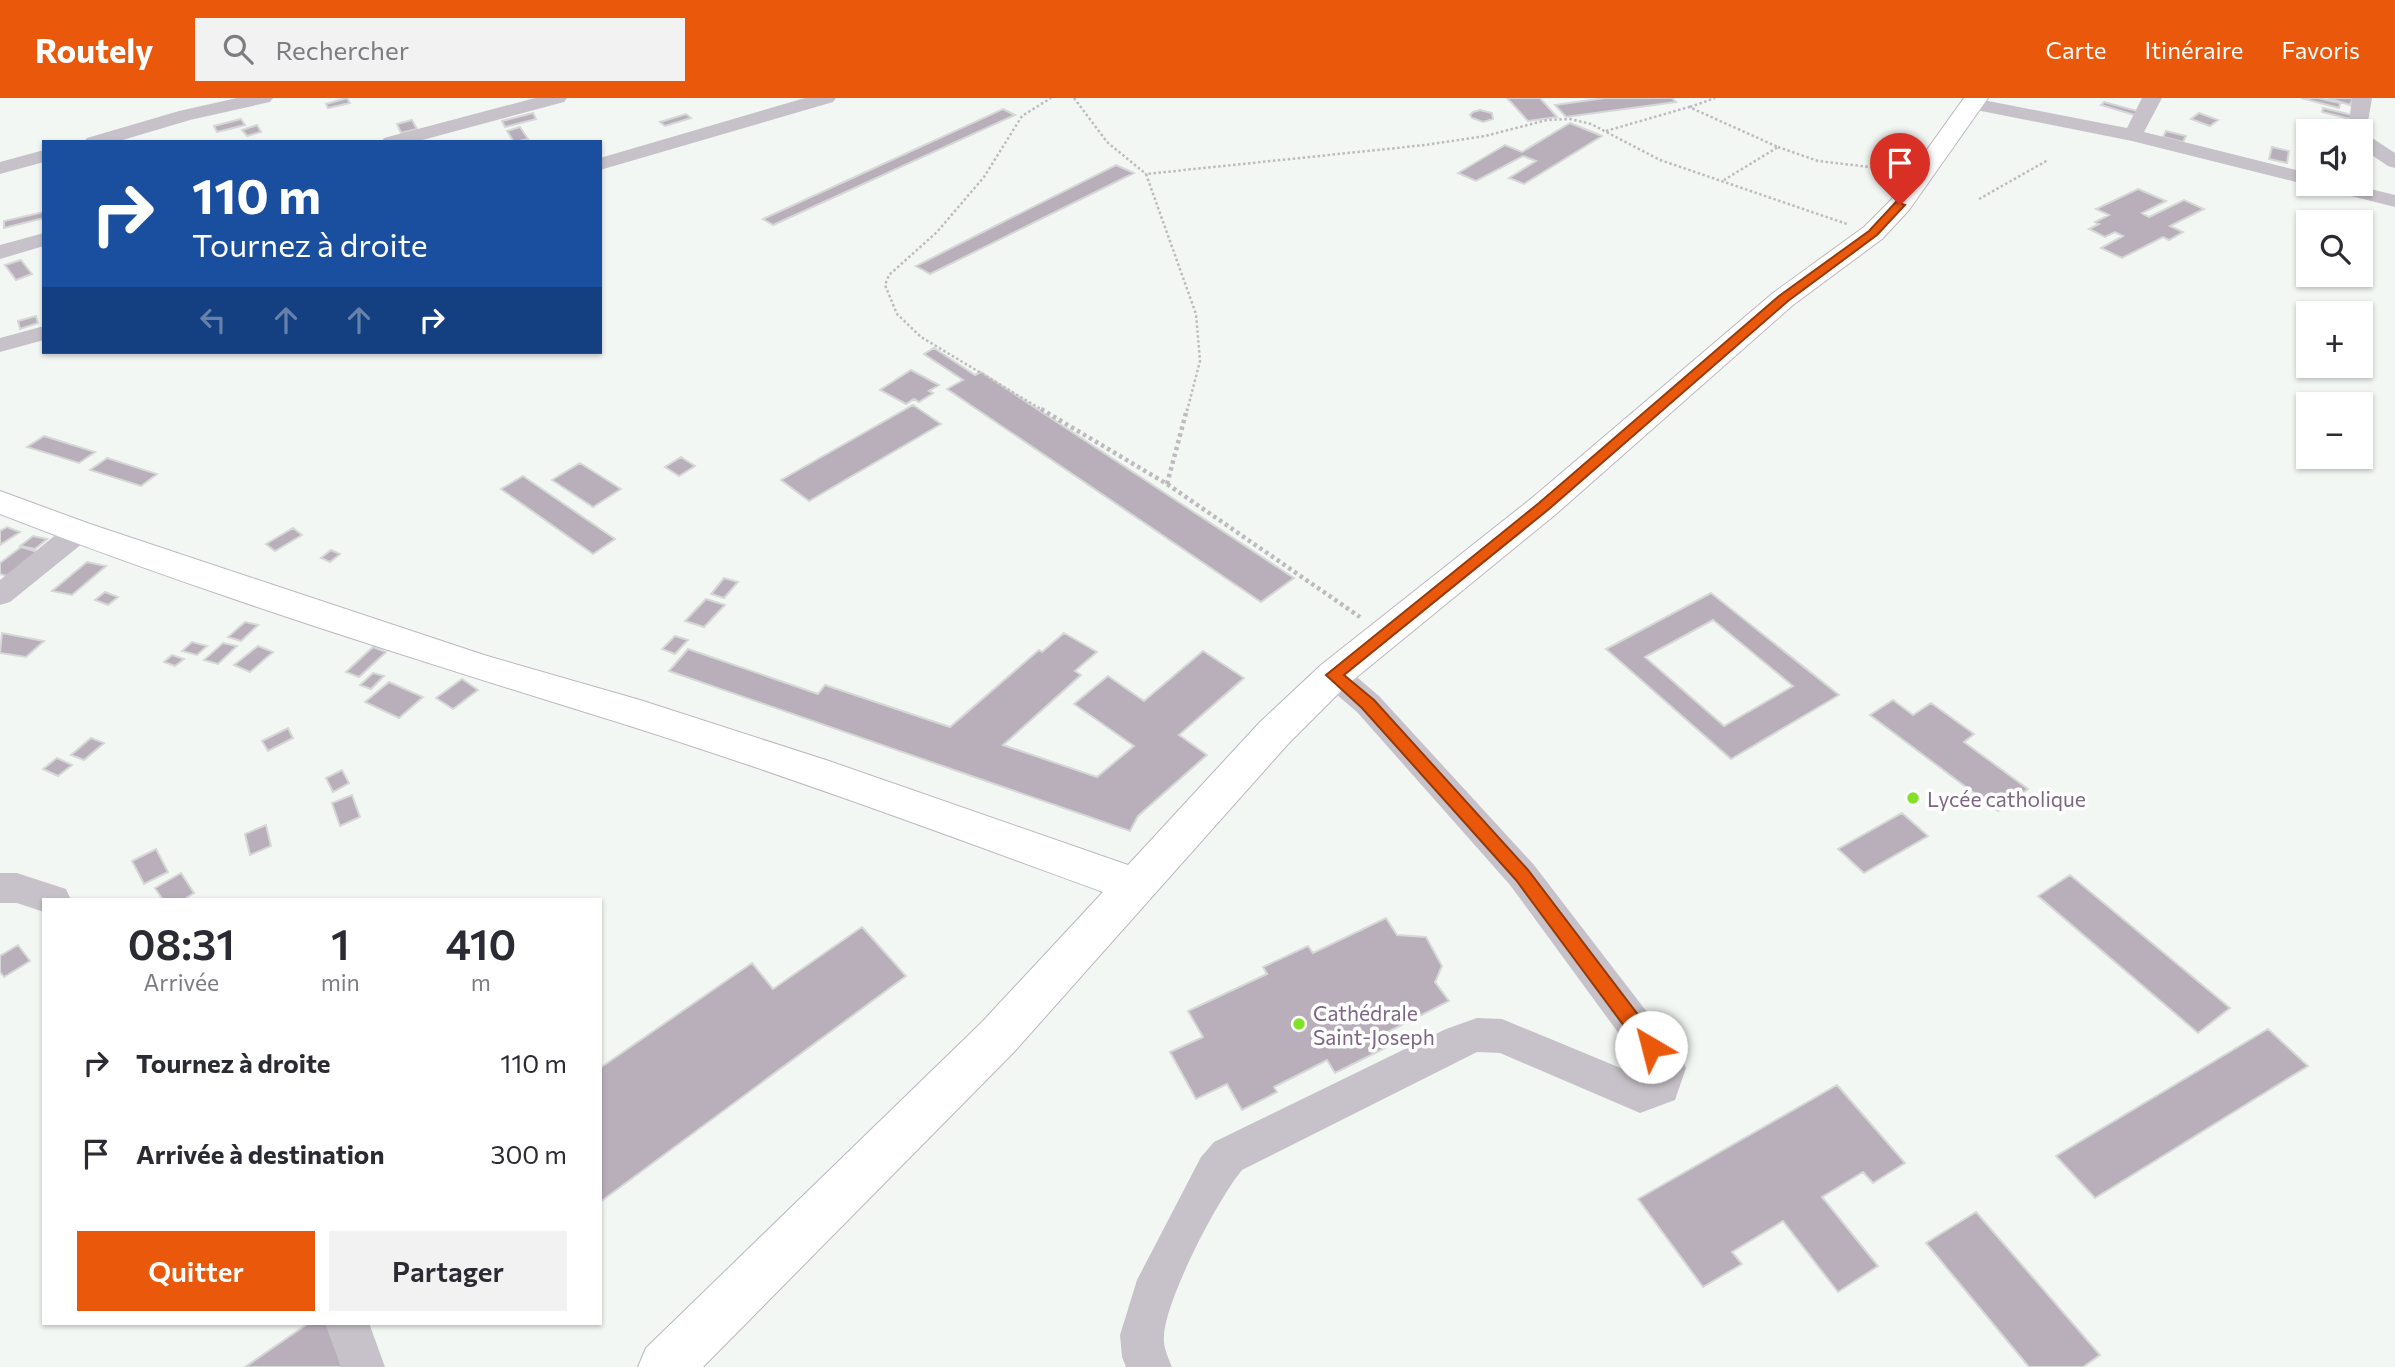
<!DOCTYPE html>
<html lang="fr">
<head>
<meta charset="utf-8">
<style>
  body { margin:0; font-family:Commissioner,sans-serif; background:#f2f2f3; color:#2b2b33; height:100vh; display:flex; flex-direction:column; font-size:26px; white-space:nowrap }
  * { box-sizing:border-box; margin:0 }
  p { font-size:23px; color:#7c7c81 }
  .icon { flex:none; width:38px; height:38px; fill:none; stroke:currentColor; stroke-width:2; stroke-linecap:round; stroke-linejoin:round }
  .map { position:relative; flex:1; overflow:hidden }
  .panel { position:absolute; left:42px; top:800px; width:560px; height:427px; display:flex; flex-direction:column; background:#fff; border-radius:0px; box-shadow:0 2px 5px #0004 }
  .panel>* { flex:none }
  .hud { position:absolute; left:42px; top:42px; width:560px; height:214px; border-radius:0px; box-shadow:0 2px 5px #0004; background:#1a4fa0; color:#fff; overflow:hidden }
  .buttons { position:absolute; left:2296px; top:21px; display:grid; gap:14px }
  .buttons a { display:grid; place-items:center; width:77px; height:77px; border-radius:0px; background:#fff; box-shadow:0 2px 5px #0004; font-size:35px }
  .pin { position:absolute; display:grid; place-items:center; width:60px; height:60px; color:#fff; margin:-72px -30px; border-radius:50% 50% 50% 0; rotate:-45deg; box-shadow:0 0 7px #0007 }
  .pin .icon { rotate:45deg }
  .me { position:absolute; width:77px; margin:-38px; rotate:323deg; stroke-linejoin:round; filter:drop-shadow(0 0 5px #0008) }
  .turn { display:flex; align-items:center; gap:24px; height:147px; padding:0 35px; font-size:32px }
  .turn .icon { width:91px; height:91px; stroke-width:2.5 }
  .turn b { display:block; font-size:49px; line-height:60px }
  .lanes { display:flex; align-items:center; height:66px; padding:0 35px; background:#0003; justify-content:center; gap:35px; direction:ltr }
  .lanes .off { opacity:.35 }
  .eta { display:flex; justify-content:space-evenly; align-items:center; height:119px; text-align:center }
  .eta b { font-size:42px; font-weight:600; line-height:49px }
  .cta { display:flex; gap:14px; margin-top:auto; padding:14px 35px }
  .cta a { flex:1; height:80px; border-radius:0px; background:#ea580c; color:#fff; font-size:28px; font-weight:600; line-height:80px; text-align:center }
  .cta a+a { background:#f2f2f3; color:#2b2b33 }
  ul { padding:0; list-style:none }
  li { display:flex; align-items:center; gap:21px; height:91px; padding:0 35px }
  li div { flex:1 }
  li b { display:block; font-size:26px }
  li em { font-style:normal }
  header { display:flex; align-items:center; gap:42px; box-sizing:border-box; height:98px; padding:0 35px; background:#ea580c; color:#fff }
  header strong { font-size:33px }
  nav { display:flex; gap:38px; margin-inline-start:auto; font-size:24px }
  .search { width:490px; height:63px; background:#f2f2f3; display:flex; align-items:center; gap:18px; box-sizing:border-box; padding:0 24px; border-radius:0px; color:#7c7c81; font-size:26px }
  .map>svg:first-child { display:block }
  .building { fill:#b8afbb; stroke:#d6d8d7; stroke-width:2; fill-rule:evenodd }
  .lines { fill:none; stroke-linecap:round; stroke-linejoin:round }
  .secondary-casing { stroke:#bdb6c0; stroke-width:2 }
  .path-far1 { stroke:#bebabf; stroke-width:2.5; stroke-dasharray:2.5 2.5; stroke-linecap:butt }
  .path { stroke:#bebabf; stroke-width:4.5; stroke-dasharray:3.5 3.5; stroke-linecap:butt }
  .street { fill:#c7c2c9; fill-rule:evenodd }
  .secondary { fill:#fff; fill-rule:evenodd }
  .route { fill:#ea580c; stroke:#983908; stroke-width:2 }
  .poi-dot { fill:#82e129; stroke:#fff; stroke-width:2.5 }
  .labels { text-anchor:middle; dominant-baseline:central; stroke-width:7; stroke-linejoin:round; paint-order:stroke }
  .poi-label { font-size:21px; fill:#7c6684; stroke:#fff; text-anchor:start }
</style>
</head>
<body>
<header>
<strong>Routely</strong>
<div class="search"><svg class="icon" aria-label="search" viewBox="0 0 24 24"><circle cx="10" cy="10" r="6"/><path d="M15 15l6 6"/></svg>Rechercher</div>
<nav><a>Carte</a><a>Itinéraire</a><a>Favoris</a></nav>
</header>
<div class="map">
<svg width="2395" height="1269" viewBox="0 0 2395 1269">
  <rect width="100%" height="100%" fill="#f3f7f4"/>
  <path class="building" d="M347 0 350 5 328 10 326 6Z
    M1507 0H1540L1557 19 1528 23Z
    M1605 0H1672L1676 4 1566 19 1555 7Z
    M2301 0H2318L2340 5 2339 10Z
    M2328 0H2353L2350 7Z
    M2104 4 2141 14 2138 18 2101 7Z
    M2323 10 2352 17 2350 21 2322 14Z
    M1003 11 1015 17 773 127 763 121Z
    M1480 12 1492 15 1493 21 1483 24 1472 20 1470 17 1473 14Z
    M533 15 536 21 505 29 502 23Z
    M2199 15 2218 22 2210 28 2191 21Z
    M686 16 691 20 665 28 660 24Z
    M241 21 245 27 217 34 214 28Z
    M412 22 417 31 401 35 397 26Z
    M1570 25 1602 38 1524 86 1509 80 1536 63 1523 58 1476 83 1458 75 1505 47 1522 54Z
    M257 27 261 34 247 38 242 32Z
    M520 29 528 41 514 44 507 33Z
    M2166 33 2186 38 2183 44 2163 39Z
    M2272 49 2289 53 2287 65 2269 61Z
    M1116 67 1134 75 930 176 916 168Z
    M2138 91 2166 103 2142 115 2149 119 2184 102 2204 111 2170 128 2183 134 2169 142 2163 139 2122 160 2101 150 2123 138 2115 134 2105 139 2089 131 2099 126 2095 124 2109 117 2096 111Z
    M44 114V120L4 130V123Z
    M21 162 32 176 16 182 5 167Z
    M36 218 38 225 20 231 18 223Z
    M934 250 975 277 981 274 1294 480 1261 504 947 291 963 282 924 256Z
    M911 272 939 287 929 293 933 295 919 304 914 301 906 306 880 292Z
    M913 307 941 326 809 403 781 382Z
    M44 338 95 354 79 365 27 349Z
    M681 359 695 368 679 378 665 369Z
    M107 360 157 376 141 388 90 372Z
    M580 365 621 391 593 409 552 382Z
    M523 378 615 441 593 456 501 391Z
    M7 429 20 434 0 447V433Z
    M293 430 302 437 275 453 266 446Z
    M33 438 47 441 35 451 20 448Z
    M21 449 38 454 7 478 0 476V465Z
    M331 452 340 456 330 464 321 460Z
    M87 464 106 468 72 497 52 493Z
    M724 480 738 484 724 500 711 496Z
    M105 494 118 499 108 507 95 502Z
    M1711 495 1839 597 1731 661 1606 551ZM1713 522 1793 588 1724 628 1645 559Z
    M706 501 725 507 704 529 685 523Z
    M245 524 258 527 241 543 228 539Z
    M2 535 44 543 26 559 0 555Z
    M1064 535 1097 554 1075 573 1081 577 1003 647 1097 679 1134 648 1074 606 1108 578 1144 603 1203 553 1244 580 1179 637 1207 657 1138 718 1130 733 669 573 688 551 818 596 825 587 950 629 1039 552 1042 554Z
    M675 538 688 542 675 556 662 551Z
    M192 544 207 548 197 557 182 553Z
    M223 545 237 548 218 566 204 562Z
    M258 548 273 554 250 574 234 567Z
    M373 549 386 554 359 579 346 574Z
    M172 557 184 561 175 568 164 564Z
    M373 575 384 578 371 591 360 587Z
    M462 581 478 592 453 611 436 600Z
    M389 584 423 599 399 620 365 604Z
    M1893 602 1913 617 1931 605 1974 636 1964 644 2028 691 1998 713 1870 617Z
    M288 630 293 640 268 653 262 643Z
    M91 640 104 645 84 662 71 657Z
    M57 660 72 667 58 678 43 671Z
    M342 672 349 685 333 694 326 680Z
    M352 697 360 719 340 728 332 705Z
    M1902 715 1928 738 1864 775 1838 751Z
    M266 727 271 748 250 757 245 736Z
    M156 751 168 774 144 786 132 763Z
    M181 775 194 795 183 802H163L155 790Z
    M2070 777 2230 910 2198 935 2038 798Z
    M1386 820 1397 837 1426 839 1442 868 1435 884 1449 903 1378 939 1385 950 1335 975 1327 962 1274 989 1277 994 1242 1012 1227 986 1196 1001 1170 954 1203 939 1188 913 1267 876 1263 869 1308 848 1313 855Z
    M862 829 906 878 600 1104V970L752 865 773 891Z
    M18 847 30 863 4 879 0 874V858Z
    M2268 931 2308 968 2095 1100 2056 1058Z
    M1837 987 1905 1065 1873 1085 1863 1074 1822 1099 1878 1168 1838 1194 1783 1123 1732 1154 1742 1166 1703 1189 1638 1101Z
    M1976 1114 2100 1257 2083 1269H2029L1926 1145Z
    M309 1225H328L348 1269H245Z"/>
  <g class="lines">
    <defs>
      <path id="secondary" d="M1964 0H1988L1909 112 1882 141 1793 207 1556 416 1347 587 1288 646 1014 954 703 1269H638L646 1250 982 924 1103 794C947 737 791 679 633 629 421 563 207 497 0 416V393L90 426 484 557 640 602 829 663 1128 767 1260 624 1321 567 1532 400 1773 195 1864 129 1891 102Z"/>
    </defs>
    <use href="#secondary" class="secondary-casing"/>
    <path class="path-far1" d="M1074 0 1107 44 1146 76
      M1690 9 1715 0
      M1606 33 1689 9 1778 49 1724 82
      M1778 49 1818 63 1896 72
      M1979 101 2048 62
      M1044 313 921 239 897 216 885 187 889 177 937 134 984 79 1022 18 1051 0
      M1187 313 1200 263 1196 216 1146 76 1425 47 1485 38 1547 22 1570 21 1591 26 1660 62 1847 126"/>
    <path class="path" d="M1041 311 1167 386 1360 519
      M1167 386 1187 311"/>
    <path class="street" d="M237 0H273L270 4 190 22 116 44H84L87 40 179 13Z
      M535 0H567L564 4 415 44H381L384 40Z
      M805 0H836L833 4 600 72V60Z
      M1973 0 2127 30 2142 0H2162L2144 34 2308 75V86H2314L2308 87 2132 43 1966 10 1963 6Z
      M2352 0H2372L2366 36 2395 55V70L2388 68 2361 50V33H2348Z
      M44 52V64L0 76V64Z
      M2316 86H2350L2395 97V109L2319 90Z
      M44 135V148L0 161V147Z
      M44 228V242L0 254V240Z
      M78 425 88 427 92 434 88 441 10 504 0 507V482L68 427Z
      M1334 566 1345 569 1379 598 1534 767 1680 957 1686 970 1675 1002 1640 1015 1500 955 1477 954 1242 1072C1218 1101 1166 1200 1164 1238 1163 1249 1168 1259 1172 1269H1126L1122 1259 1120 1237 1137 1182 1201 1059 1214 1044 1446 931 1477 920 1502 921 1640 978 1647 974 1510 787 1357 614 1323 585 1319 577 1323 569Z
      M0 775H17L66 791 71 802H44V814L17 805H0Z
      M325 1225H369L385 1269H341Z"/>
    <use href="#secondary" class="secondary"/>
  </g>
  <path class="route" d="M1896 104 1905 107 1877 137 1788 203 1549 411 1344 577 1374 602 1528 772 1658 943 1660 949 1658 955 1651 958 1644 955 1516 782 1362 610 1326 577 1539 405 1779 198 1869 133Z"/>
  <g class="poi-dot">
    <circle cx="1913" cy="700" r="7"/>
    <circle cx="1299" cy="926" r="7"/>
  </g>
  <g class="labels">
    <g class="poi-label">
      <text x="1927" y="700">Lycée catholique</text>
      <text x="1313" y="914">Cathédrale<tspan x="1313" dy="24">Saint-Joseph</tspan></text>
    </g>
  </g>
</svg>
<div class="buttons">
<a><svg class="icon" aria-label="sound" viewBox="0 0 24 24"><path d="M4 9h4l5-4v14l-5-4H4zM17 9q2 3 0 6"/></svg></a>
<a><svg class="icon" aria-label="search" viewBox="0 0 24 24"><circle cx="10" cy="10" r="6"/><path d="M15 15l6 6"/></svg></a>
<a>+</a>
<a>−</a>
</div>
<div class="pin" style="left:1900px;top:107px;background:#d93025"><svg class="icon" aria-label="arrive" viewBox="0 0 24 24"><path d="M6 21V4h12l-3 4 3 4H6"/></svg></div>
<svg class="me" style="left:1651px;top:949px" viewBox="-20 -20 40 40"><circle r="19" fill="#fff"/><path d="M0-13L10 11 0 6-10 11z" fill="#ea580c"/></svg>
<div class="hud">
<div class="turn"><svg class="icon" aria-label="right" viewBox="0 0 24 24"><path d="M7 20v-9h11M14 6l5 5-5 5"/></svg><div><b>110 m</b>Tournez à droite</div></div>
<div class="lanes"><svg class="icon off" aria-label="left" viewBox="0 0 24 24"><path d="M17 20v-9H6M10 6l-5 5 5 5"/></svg><svg class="icon off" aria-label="ahead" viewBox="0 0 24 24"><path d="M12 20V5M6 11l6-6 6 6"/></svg><svg class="icon off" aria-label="ahead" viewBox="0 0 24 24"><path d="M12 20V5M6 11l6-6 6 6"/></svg><svg class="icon" aria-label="right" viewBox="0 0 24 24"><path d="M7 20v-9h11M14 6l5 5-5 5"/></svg></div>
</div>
<section class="panel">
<div class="eta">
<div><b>08:31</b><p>Arrivée</p></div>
<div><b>1</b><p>min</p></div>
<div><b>410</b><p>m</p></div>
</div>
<ul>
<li><svg class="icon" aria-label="right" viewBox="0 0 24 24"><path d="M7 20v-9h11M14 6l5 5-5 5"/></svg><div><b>Tournez à droite</b></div><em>110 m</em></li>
<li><svg class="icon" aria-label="arrive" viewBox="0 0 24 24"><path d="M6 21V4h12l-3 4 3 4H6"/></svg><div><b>Arrivée à destination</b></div><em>300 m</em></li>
</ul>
<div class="cta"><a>Quitter</a><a>Partager</a></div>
</section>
</div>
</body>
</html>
